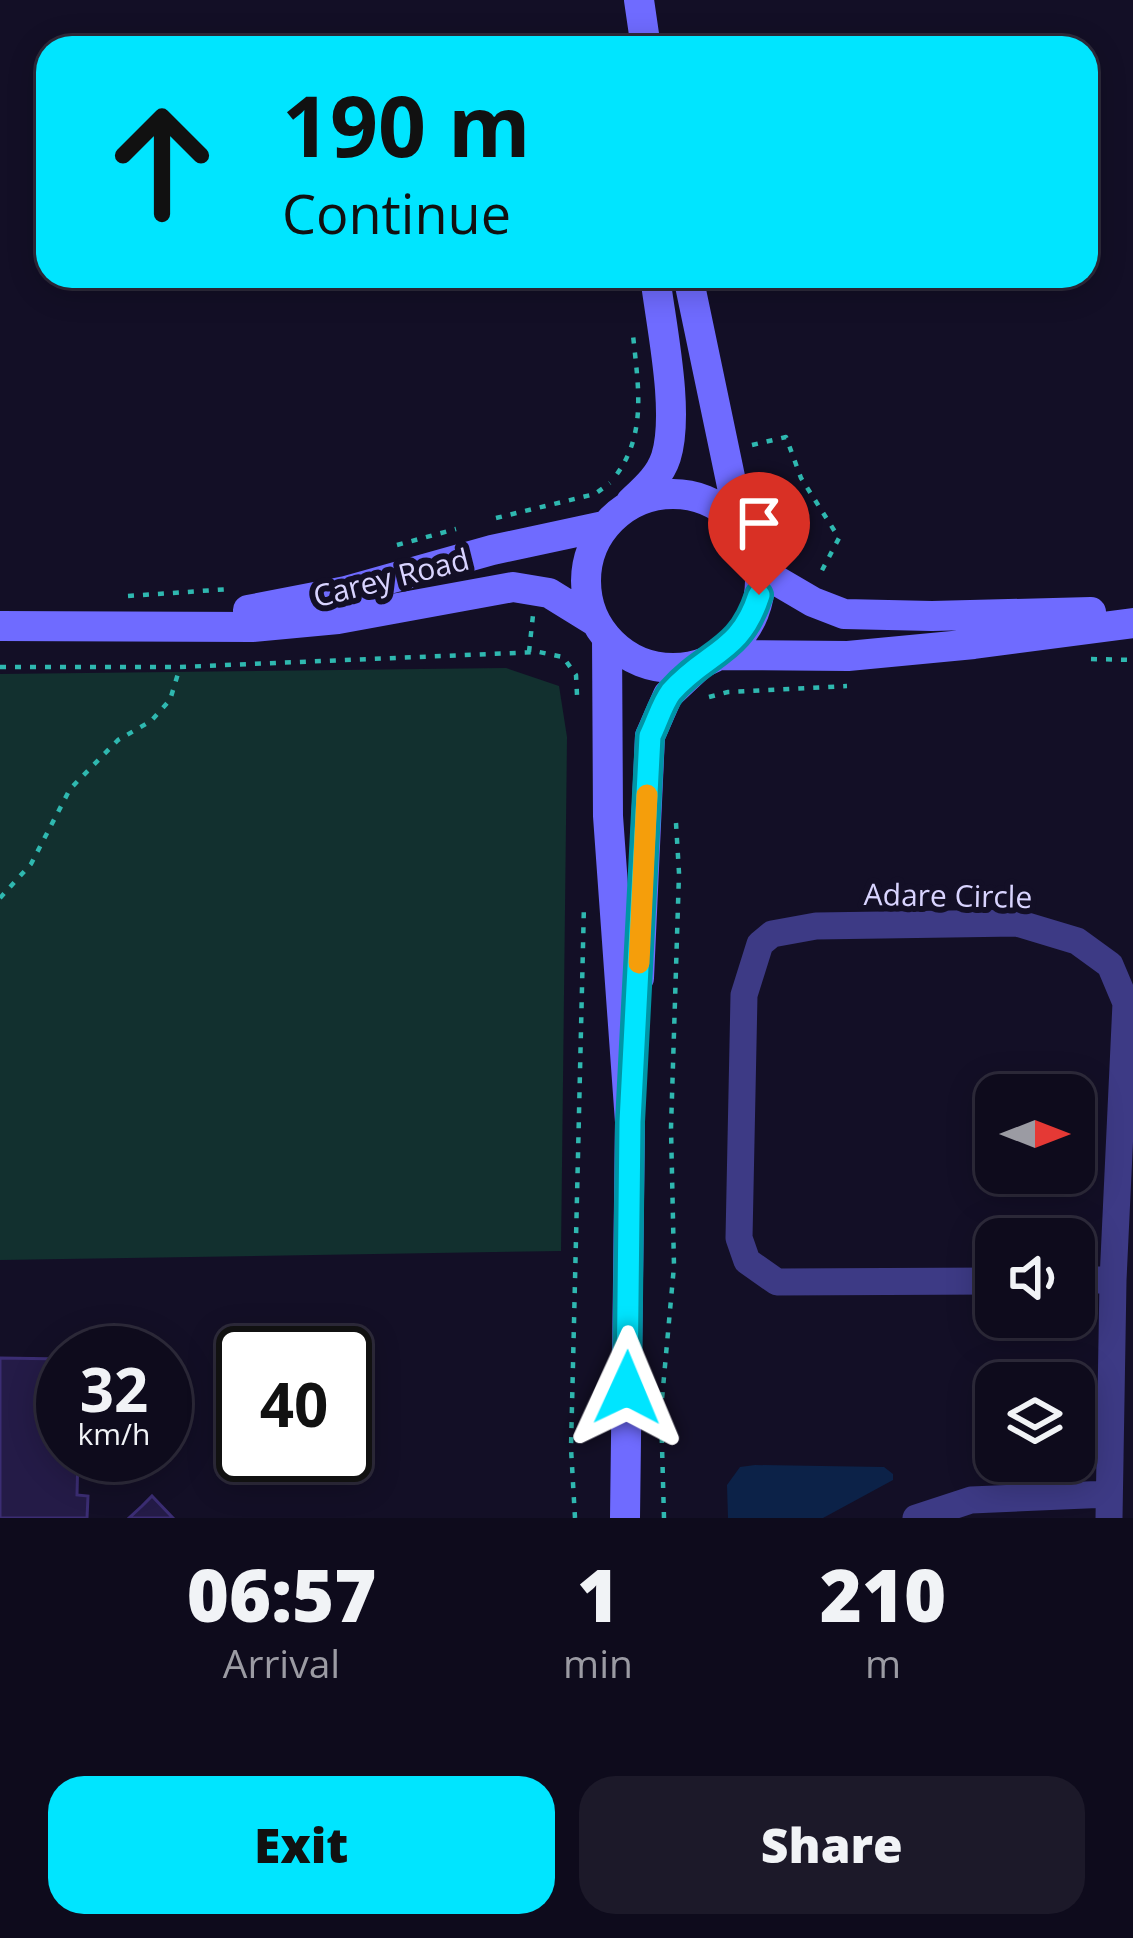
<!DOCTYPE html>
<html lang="en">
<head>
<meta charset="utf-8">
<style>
  body { margin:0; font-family:"Open Sans",sans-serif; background:#1c1929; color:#f1f3f6; height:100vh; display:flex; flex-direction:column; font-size:45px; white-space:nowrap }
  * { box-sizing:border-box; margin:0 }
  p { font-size:39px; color:#9b9ba3 }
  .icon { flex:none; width:66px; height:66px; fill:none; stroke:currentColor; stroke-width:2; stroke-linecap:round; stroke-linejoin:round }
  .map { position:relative; height:1518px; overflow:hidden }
  .side { display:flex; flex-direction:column; background:#0e0b1c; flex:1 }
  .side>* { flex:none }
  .top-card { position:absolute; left:36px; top:36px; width:1062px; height:252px; border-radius:36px; box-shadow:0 6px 30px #0003,0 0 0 3px #2e2b3b; background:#00e5ff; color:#111; overflow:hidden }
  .needle { width:78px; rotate:90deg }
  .controls { position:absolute; left:975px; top:1074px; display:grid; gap:24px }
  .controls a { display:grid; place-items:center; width:120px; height:120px; border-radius:24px; background:#0e0b1c; box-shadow:0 6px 30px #0003,0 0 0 3px #2e2b3b; font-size:60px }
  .speed { position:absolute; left:36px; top:1326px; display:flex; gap:24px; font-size:60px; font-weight:700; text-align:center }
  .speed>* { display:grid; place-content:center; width:156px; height:156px; border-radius:50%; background:#0e0b1c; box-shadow:0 6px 30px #0003,0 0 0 3px #2e2b3b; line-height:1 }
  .speed small { font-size:30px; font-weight:400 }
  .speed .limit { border:6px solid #111; border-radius:18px; background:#fff; color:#111 }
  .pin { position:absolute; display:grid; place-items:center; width:102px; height:102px; color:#fff; margin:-123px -51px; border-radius:50% 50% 50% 0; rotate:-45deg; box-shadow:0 0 12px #0007 }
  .pin .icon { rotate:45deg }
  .me { position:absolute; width:132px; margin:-66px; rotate:1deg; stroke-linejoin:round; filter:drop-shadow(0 0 9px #0008) }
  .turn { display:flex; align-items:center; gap:42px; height:252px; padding:0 48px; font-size:54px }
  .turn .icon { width:156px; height:156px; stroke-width:2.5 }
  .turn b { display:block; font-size:84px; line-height:102px }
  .eta { display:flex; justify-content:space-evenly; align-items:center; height:204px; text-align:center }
  .eta b { font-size:72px; font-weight:800; line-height:84px }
  .primary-button { display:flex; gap:24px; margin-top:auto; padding:24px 48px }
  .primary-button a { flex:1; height:138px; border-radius:36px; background:#00e5ff; color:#111; font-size:48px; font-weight:800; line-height:138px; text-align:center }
  .primary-button a+a { background:#1c1929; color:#f1f3f6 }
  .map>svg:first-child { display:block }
  .green { fill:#12302f }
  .water { fill:#0c2248 }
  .building { fill:#241b47; stroke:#3b2d73; stroke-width:3 }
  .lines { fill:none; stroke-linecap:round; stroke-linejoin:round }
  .path { stroke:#2fb8b0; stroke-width:4.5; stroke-dasharray:6 9; stroke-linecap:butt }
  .street { stroke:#3d3a85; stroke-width:27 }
  .secondary { stroke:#6f6bff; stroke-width:30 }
  .route-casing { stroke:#0095a6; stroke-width:30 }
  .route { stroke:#00e5ff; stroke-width:21 }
  .slow { stroke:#f59e0b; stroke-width:21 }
  .labels { text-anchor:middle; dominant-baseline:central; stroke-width:12; stroke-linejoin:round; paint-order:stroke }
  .street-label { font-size:30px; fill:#d9d4ff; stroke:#130f26 }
</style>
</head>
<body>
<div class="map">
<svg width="1133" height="1518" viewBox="0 0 1133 1518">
  <rect width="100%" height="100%" fill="#130f26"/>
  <path class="green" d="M506 668 559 686 567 737 561 1251 0 1260V674Z"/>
  <path class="water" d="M755 1465 884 1467 893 1474V1480L823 1518H728L727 1485 740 1467Z"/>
  <path class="building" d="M0 1358 63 1359V1455H78L77 1495 88 1496 87 1518H0Z
    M152 1496 173 1518H129L142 1506Z"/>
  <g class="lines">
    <path class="path" d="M605 42V48
      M752 445 786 437 801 478 839 538 819 576
      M617 474C647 432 638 385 633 335
      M496 518 595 494 610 483
      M397 545 456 529
      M128 596 230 589
      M529 652 533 615
      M1091 659 1133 660
      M0 667H180L539 652 563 657 576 675 577 695
      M709 697 728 692 847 686
      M0 898 31 864 70 789 118 740 151 721 170 700 180 667
      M575 1518 571 1448 584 904
      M664 1518 661 1410 674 1266 671 1128 679 873 676 823"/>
    <path class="street" d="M1074 1280H1113
      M996 1281 777 1282 747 1261 739 1238 744 995 760 944 772 934 816 926 1017 923 1077 941 1110 965 1126 1003 1113 1280 1109 1518
      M916 1518 971 1500 1109 1494"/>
    <path class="secondary" d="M639 0 646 48
      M688 276 733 491 745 525
      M586 581a87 87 0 1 1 174 0a87 87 0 1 1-174 0Z
      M631 502C645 489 660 476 666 457 680 412 661 325 655 276
      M760 571 813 602 844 614 932 616 1091 612
      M248 610 346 591 492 550 604 526
      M0 626 252 627 338 619 513 587 549 593 596 622
      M607 639 608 816 630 1122 625 1518
      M719 655 848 656 974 644 1133 623
      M639 978 650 736 668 695 701 664"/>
  </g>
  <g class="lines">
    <defs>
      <path id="route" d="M627 1388 630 1122 650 736C657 722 662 704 671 692 707 651 740 654 759 595"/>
    </defs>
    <use href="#route" class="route-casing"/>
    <use href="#route" class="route"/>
    <path class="slow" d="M639 963 647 795"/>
  </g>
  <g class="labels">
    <g class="street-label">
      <text transform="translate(391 577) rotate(-14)">Carey Road</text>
      <text transform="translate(948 895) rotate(1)">Adare Circle</text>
    </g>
  </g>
</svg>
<div class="controls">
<a><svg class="needle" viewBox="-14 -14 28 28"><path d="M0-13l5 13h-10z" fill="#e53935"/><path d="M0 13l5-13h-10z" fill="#9b9ba3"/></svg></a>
<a><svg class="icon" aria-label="sound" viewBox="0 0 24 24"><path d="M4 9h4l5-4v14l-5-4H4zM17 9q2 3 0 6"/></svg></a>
<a><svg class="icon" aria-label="layers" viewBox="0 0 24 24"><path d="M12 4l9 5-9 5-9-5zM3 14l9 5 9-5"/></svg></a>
</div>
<div class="speed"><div>32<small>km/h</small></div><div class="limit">40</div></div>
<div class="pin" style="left:759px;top:595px;background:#d93025"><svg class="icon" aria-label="arrive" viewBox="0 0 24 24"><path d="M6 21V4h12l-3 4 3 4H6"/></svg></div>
<svg class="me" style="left:627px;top:1388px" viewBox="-20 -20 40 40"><path d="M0-17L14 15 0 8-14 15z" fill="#00e5ff" stroke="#fff" stroke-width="4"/></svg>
<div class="top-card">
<div class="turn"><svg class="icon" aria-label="ahead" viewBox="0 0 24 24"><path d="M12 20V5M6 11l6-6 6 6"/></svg><div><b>190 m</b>Continue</div></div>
</div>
</div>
<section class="side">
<div class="eta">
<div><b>06:57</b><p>Arrival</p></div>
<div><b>1</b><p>min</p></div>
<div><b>210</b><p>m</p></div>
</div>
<div class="primary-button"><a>Exit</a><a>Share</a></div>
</section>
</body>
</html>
